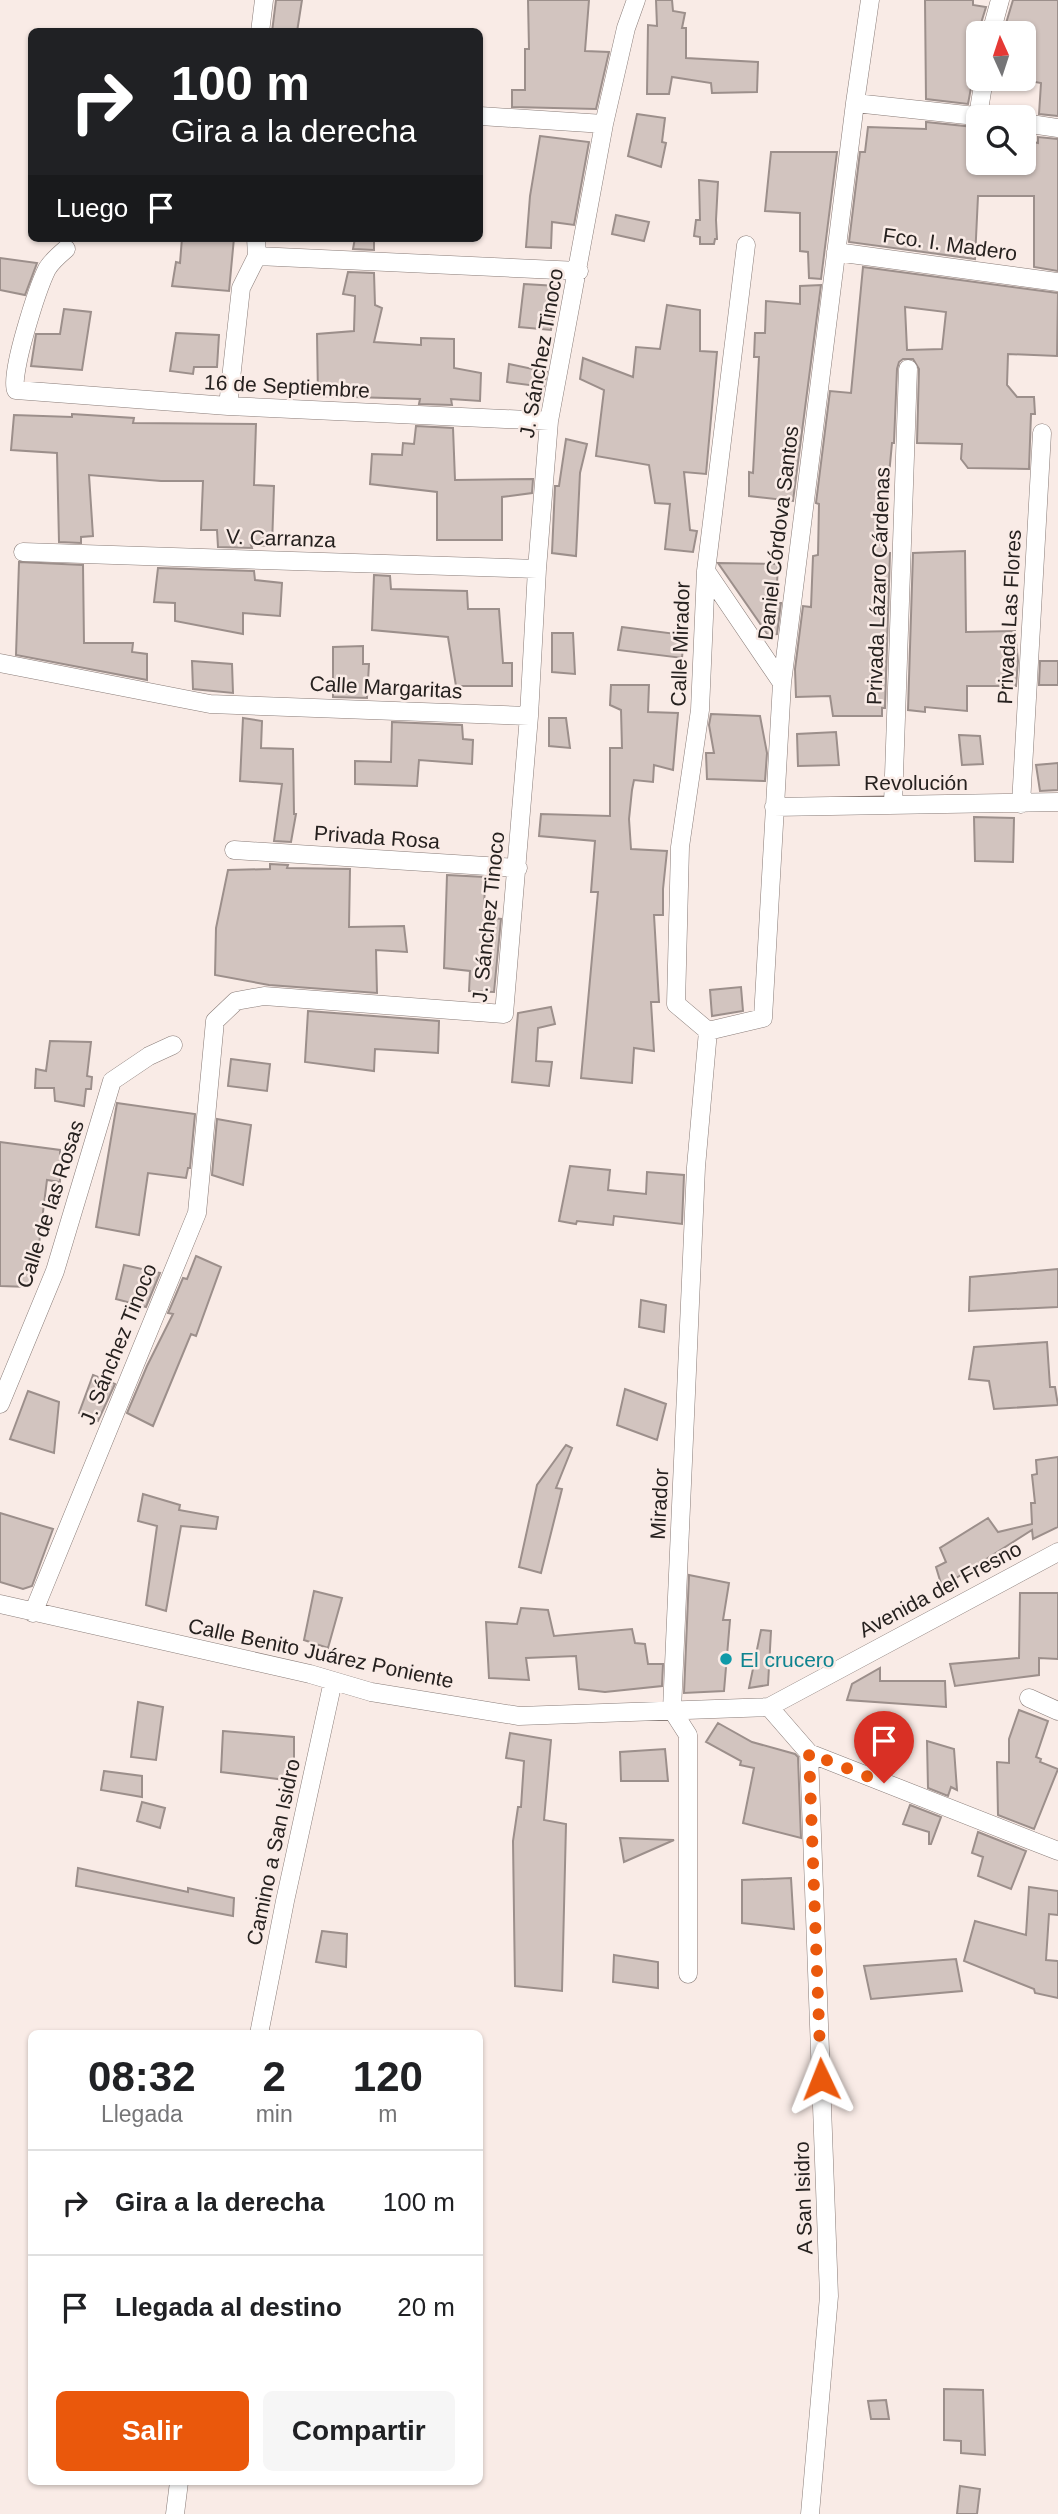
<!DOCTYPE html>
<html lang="es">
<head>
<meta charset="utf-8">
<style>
  body { margin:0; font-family:Helvetica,sans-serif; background:#f6f6f6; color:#202124; height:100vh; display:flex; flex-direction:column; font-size:26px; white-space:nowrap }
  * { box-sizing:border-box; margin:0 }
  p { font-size:23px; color:#757577 }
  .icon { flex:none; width:38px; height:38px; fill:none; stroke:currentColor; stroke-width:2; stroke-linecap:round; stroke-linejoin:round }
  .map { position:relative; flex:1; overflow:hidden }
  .side { position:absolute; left:28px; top:2030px; width:455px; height:455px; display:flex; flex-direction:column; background:#fff; border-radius:10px; box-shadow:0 2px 5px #0004 }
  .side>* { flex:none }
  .hud { position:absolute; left:28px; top:28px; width:455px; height:214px; border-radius:10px; box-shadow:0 2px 5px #0004; background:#202124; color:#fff; overflow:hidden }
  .needle { width:46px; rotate:357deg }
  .buttons { position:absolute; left:966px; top:21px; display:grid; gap:14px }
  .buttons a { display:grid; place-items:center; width:70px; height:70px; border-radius:10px; background:#fff; box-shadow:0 2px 5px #0004; font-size:35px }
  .pin { position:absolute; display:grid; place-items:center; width:60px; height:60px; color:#fff; margin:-72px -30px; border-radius:50% 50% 50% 0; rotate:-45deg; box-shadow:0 0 7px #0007 }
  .pin .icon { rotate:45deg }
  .me { position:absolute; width:77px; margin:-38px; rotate:358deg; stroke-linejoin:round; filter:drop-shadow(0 0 5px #0008) }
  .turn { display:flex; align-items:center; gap:24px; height:147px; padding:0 28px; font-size:32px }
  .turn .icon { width:91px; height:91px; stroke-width:2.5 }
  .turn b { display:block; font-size:49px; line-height:60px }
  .then { display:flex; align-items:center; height:66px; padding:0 28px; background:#0003; gap:14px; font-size:26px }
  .eta { display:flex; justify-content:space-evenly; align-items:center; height:119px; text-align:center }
  .eta b { font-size:42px; font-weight:800; line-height:49px }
  .cta { display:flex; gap:14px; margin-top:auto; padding:14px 28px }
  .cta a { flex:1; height:80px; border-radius:10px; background:#ea580c; color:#fff; font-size:28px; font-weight:800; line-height:80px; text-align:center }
  .cta a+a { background:#f6f6f6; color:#202124 }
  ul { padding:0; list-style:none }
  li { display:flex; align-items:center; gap:21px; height:105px; padding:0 28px; border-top:2px solid #e0e0e0 }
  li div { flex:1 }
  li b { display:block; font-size:26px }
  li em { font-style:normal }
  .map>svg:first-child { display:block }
  .building { fill:#d2c4bf; stroke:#9c8f8b; stroke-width:2; fill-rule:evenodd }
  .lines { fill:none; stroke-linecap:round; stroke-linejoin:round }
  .minor-casing { stroke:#897c78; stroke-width:19 }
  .minor { stroke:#fff; stroke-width:18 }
  .route { stroke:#ea580c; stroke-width:12; stroke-dasharray:0 21.6 }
  .culture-dot { fill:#0f9aa8; stroke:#f9ebe6; stroke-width:2.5 }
  .labels { text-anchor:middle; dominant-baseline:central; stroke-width:5; stroke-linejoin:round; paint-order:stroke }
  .street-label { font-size:21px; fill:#26211f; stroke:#f9ebe6 }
  .culture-label { font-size:21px; fill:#0d838f; stroke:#f9ebe6; text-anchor:start }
</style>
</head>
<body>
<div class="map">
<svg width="1058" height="2514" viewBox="0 0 1058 2514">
  <rect width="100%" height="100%" fill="#f9ebe6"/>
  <path class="building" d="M276 0H302L297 32H272Z
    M528 0H589L585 51 609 52 596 109 512 107V90H525V49H529Z
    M656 0H672L673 11 685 13 682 28H686V58L758 62 757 92 712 93 711 83 672 77 669 94H647L648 25 657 26Z
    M925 0H973V5L986 7 978 33V69L973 77 968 104 926 99Z
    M1013 0H1058V116L1039 114 1041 83 1024 80V33L1004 30Z
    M637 114 665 118 662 142 666 143 661 167 628 156Z
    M926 122 974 127V133L978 134V163H1024V140L1038 143V137L1058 139V271L1034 267V196H978L975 259 849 242 860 152H865L868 127 926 129Z
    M540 136 589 142 574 225 552 222 551 248 526 247 530 196Z
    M771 152H837L821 279 809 278 808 252 800 251V213L765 211Z
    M699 180 718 182 716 220 717 239H715L714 244H700V237L694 236 696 220H700Z
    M616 215 649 222 644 241 612 234Z
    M182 238H234L229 291 172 286 176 262 180 263Z
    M355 238H374V250L353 249Z
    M0 258 37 263 25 295 0 290Z
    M863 267 1058 293 1057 356 1008 354 1007 385 1017 397H1034L1035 414H1031L1029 469 968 468 961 459 962 444 917 443 919 369 913 359H903L899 362 897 369 894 443H892L886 507 885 553H890L885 708H882V716H833L830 696 796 697 795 669 803 606 811 607 813 556 818 555 819 504 816 503 830 391 851 393ZM905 307 946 312 942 349 907 350Z
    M348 272 374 273 375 305 382 308 374 342 421 345V338L454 339V368L481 373 480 401 451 399 452 405 419 404 420 399 318 396 317 334 354 331 355 296 343 294Z
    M524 284 557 286 551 330 519 327Z
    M821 285 793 501 749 496V472L753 473 759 357H754L755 333H765L766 301 800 304V286Z
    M667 305 700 310V351L717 352 706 474 684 472 690 530 697 531 693 552 665 549 670 504 655 503 649 465 596 456 604 390 580 379 583 358 633 377 636 347 660 349Z
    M64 309 91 312 82 370 31 366 36 334H60Z
    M176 333 219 335 217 367H194L193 374 170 371Z
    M509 364 547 372 544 387 507 382Z
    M72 414 134 418 133 423 256 424 254 485 274 486 272 546 251 545 252 548 218 547 217 530H201L203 481H161L89 475 93 536 81 537V543L59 542 57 453 11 450 14 415 72 417Z
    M416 426 453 428 455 480 533 479 532 493 502 497V540H437V492L370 484 372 454 402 455 403 443 414 444Z
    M566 439 587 444 580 473 576 556 552 553 555 486H559Z
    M965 551 966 632 1015 631 1018 661 1016 686H967V711L925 707V712L908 710 913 553Z
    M19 562 83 565 84 643H133L132 652 147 654V680L16 655Z
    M718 563 778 564 776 603H781L777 634 768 635Z
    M158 568 254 571 255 580 282 583 280 616 243 613V634L175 621V603L154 602Z
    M374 575 390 576 391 589 467 591 468 609H499L503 663H512V686H456L448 637 372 630Z
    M622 627 684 635 682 658 618 650Z
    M552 633H573L575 674 552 672Z
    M363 646V664H369L367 698 333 697V647Z
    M192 661 232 664 233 693 193 689Z
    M1040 661H1058V685H1039Z
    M611 685H649L648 712 678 713 673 770 654 765 653 782 634 780 632 790 629 819 631 849 667 851 663 889V915H654L659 1002H651L654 1051 634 1048 632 1083 581 1078 598 892H591L595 841 539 836 541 814 610 816V748H622L621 710 610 705Z
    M711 714 760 716 767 753 765 781 707 779 706 753H714L709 725Z
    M243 718 262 721 261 748 293 749 294 814H296L291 842 274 841 282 784 240 781Z
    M549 718H566L570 748 549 746Z
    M392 722 462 725 463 739 473 740 472 764 419 760 417 786 355 784V761L391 762Z
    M836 732 839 765 798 766 797 734Z
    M959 735 980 736 983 764 962 765Z
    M1058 763V790L1040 791 1036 765Z
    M974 817 1014 818 1013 862 975 861Z
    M270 864 288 865 287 868 350 869 349 927 404 926 407 952 376 950 377 993 269 985 215 975 216 928 228 870 270 869Z
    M447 875 485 877 484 917 501 919 494 992 469 991 470 971 444 968Z
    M741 987 743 1011 712 1016 710 990Z
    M551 1007 555 1024 538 1028 536 1061 552 1062 549 1086 512 1082 518 1013Z
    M308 1011 439 1021 438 1053 375 1049 374 1071 305 1062Z
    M50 1041 91 1042 87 1076 92 1077 91 1089H86L84 1106 55 1101 54 1088H35L36 1069 46 1071Z
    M231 1059 270 1064 267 1091 228 1086Z
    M117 1103 195 1114 190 1168H188L186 1178 148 1173 139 1235 96 1227Z
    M217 1119 251 1125 243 1185 212 1175Z
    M0 1142 60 1150V1182L47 1180 38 1252 29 1287 0 1286Z
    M570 1166 610 1170 608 1190 646 1194 647 1172 684 1175 682 1224 614 1216 613 1225 577 1221 576 1224 559 1221Z
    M196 1256 221 1267 196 1336 191 1334 153 1426 127 1413 147 1366 173 1314 168 1313 183 1278 187 1279Z
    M124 1265 160 1273 146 1307 116 1299Z
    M1058 1269V1307L969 1311 970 1277Z
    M641 1300 666 1305 664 1332 639 1327Z
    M1047 1342 1050 1387H1055L1058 1405 994 1409 989 1381 969 1379 974 1347Z
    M93 1375 115 1384 98 1421 79 1413Z
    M625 1389 666 1404 657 1440 617 1425Z
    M28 1391 59 1402 54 1453 10 1439Z
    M566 1445 572 1448 556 1488 562 1489 541 1573 519 1567 537 1485Z
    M1058 1457V1527L1033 1539 1032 1530 942 1587 936 1567 946 1562 940 1548 988 1518 998 1532 1032 1524 1031 1503H1035L1032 1475 1037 1474 1036 1460Z
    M143 1494 180 1505 179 1510 218 1517 216 1529 181 1526 166 1611 146 1605 157 1526 138 1521Z
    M0 1513 53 1529 32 1586 23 1589 0 1582Z
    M689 1575 729 1583 723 1620H730L724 1691 684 1693Z
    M314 1591 342 1598 328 1648 304 1640Z
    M1020 1593H1058V1659L1039 1658V1675L955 1686 950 1664 1019 1658Z
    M521 1608 548 1610 554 1636 632 1629 635 1643 645 1644 648 1664H663L662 1686 605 1692 579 1689 576 1656 526 1658 529 1680 489 1678 486 1622 517 1624Z
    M761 1630 771 1631 768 1685 749 1688Z
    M880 1668V1681H945L946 1707 847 1700 852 1684Z
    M138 1702 163 1707 156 1760 131 1757Z
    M1019 1710 1048 1721 1036 1757 1041 1759 1040 1762 1058 1769 1034 1829 998 1815 997 1762 1009 1763V1739Z
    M718 1723 752 1742 795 1754 798 1757 801 1838 743 1823 754 1768 740 1765 741 1761 706 1742Z
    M223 1731 294 1737V1781L221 1772Z
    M510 1733 551 1740 544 1820 566 1824 562 1991 515 1986 513 1841 518 1807H521L524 1761 506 1758Z
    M927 1741 954 1749 957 1790 951 1787 948 1796 928 1788Z
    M665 1749 668 1781H621L620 1752Z
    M104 1771 142 1776V1797L101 1790Z
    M142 1802 165 1808 160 1828 137 1821Z
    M910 1805 941 1817 931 1844H929V1832L903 1824Z
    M978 1832 1026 1851 1011 1889 978 1876 983 1857 972 1853Z
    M620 1838 674 1840 624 1862Z
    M78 1868 188 1892V1888L234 1898 233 1916 76 1886Z
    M791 1878 794 1929 742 1923V1880Z
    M1029 1887 1058 1891V1915L1049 1914 1046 1960 1058 1961V1998L1035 1993 1034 1989 964 1961 975 1921 1026 1935Z
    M322 1931 347 1934 346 1967 316 1962Z
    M614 1955 658 1962V1988L613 1982Z
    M956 1959 962 1991 871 1999 864 1966Z
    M944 2389 983 2390 985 2455 961 2453V2441L944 2440Z
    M886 2400 889 2419H871L868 2401Z
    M960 2486 980 2489 977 2514H957Z"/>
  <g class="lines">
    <defs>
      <path id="minor" d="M260 32 264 0
        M991 33 1000 0
        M855 103 985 117
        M480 116 604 124
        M978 116 984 79
        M1024 123 1058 128
        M66 249C59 255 51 262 47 269 38 287 9 375 16 390L228 406 549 421
        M836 252 1058 282
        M257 256 579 271
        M228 406 241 288 257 256 256 238
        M23 552 537 569
        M706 571 782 683
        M0 663 210 704 529 716
        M893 804 908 369
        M1021 804 1042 433
        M774 807 1058 802
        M234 850 518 868
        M708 1031 763 1018 782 683 855 103 870 0
        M708 1031 676 1004 680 847 700 710 706 571 746 245
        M0 1404 55 1271 112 1081 149 1056 173 1045
        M0 1604 310 1674 371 1692 519 1716 769 1707 1058 1552
        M33 1613 197 1213 215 1021 236 1001 264 996 504 1014 529 716 537 569 549 421 604 124 626 28 636 0
        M1029 1698 1058 1711
        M769 1707 809 1753 1058 1851
        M809 1753 829 2296 810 2514
        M688 1974V1735L672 1710 696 1167 708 1031
        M259 2034 285 1901 333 1681
        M175 2514 179 2482"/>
    </defs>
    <use href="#minor" class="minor-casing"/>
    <use href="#minor" class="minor"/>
  </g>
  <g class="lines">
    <path class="route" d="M821 2079 809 1753 884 1783"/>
  </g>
  <circle class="culture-dot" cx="726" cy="1659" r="7"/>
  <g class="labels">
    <g class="street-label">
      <text transform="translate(950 244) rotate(8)">Fco. I. Madero</text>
      <text transform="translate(541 353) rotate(-80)">J. Sánchez Tinoco</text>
      <text transform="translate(287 386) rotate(3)">16 de Septiembre</text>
      <text transform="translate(778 533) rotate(-83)">Daniel Córdova Santos</text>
      <text transform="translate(281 538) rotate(2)">V. Carranza</text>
      <text transform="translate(878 586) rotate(-88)">Privada Lázaro Cárdenas</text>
      <text transform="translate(1009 617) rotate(-87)">Privada Las Flores</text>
      <text transform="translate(680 644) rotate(-88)">Calle Mirador</text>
      <text transform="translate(386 687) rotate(3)">Calle Margaritas</text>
      <text x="916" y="782">Revolución</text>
      <text transform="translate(377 837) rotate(4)">Privada Rosa</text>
      <text transform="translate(488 917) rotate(-84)">J. Sánchez Tinoco</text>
      <text transform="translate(50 1204) rotate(-72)">Calle de las Rosas</text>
      <text transform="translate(118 1344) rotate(-68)">J. Sánchez Tinoco</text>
      <text transform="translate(659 1504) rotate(-87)">Mirador</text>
      <text transform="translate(940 1589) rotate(-28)">Avenida del Fresno</text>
      <text transform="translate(321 1653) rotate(12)">Calle Benito Juárez Poniente</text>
      <text transform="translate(273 1852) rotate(-78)">Camino a San Isidro</text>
      <text transform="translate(803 2198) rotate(-92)">A San Isidro</text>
    </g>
    <g class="culture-label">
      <text x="740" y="1659">El crucero</text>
    </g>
  </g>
</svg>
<div class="buttons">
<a><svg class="needle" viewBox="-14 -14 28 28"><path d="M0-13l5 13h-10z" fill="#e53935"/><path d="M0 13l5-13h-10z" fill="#757577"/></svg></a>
<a><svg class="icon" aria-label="search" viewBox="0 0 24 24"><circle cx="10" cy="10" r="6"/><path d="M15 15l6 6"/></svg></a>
</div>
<div class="pin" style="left:884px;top:1783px;background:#d93025"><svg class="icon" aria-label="arrive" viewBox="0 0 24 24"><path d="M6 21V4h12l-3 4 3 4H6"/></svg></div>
<svg class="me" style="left:821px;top:2079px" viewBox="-20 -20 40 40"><path d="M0-17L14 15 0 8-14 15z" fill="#ea580c" stroke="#fff" stroke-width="4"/></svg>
<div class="hud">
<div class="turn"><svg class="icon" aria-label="right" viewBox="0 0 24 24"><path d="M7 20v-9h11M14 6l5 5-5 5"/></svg><div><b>100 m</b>Gira a la derecha</div></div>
<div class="then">Luego<svg class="icon" aria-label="arrive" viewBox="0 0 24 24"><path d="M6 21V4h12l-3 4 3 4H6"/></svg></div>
</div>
<section class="side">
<div class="eta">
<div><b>08:32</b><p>Llegada</p></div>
<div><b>2</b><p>min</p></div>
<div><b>120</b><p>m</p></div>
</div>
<ul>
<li><svg class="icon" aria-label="right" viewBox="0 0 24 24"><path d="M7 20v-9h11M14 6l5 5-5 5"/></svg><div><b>Gira a la derecha</b></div><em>100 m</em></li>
<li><svg class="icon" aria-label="arrive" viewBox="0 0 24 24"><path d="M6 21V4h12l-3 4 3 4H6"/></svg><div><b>Llegada al destino</b></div><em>20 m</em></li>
</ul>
<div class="cta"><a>Salir</a><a>Compartir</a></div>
</section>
</div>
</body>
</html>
